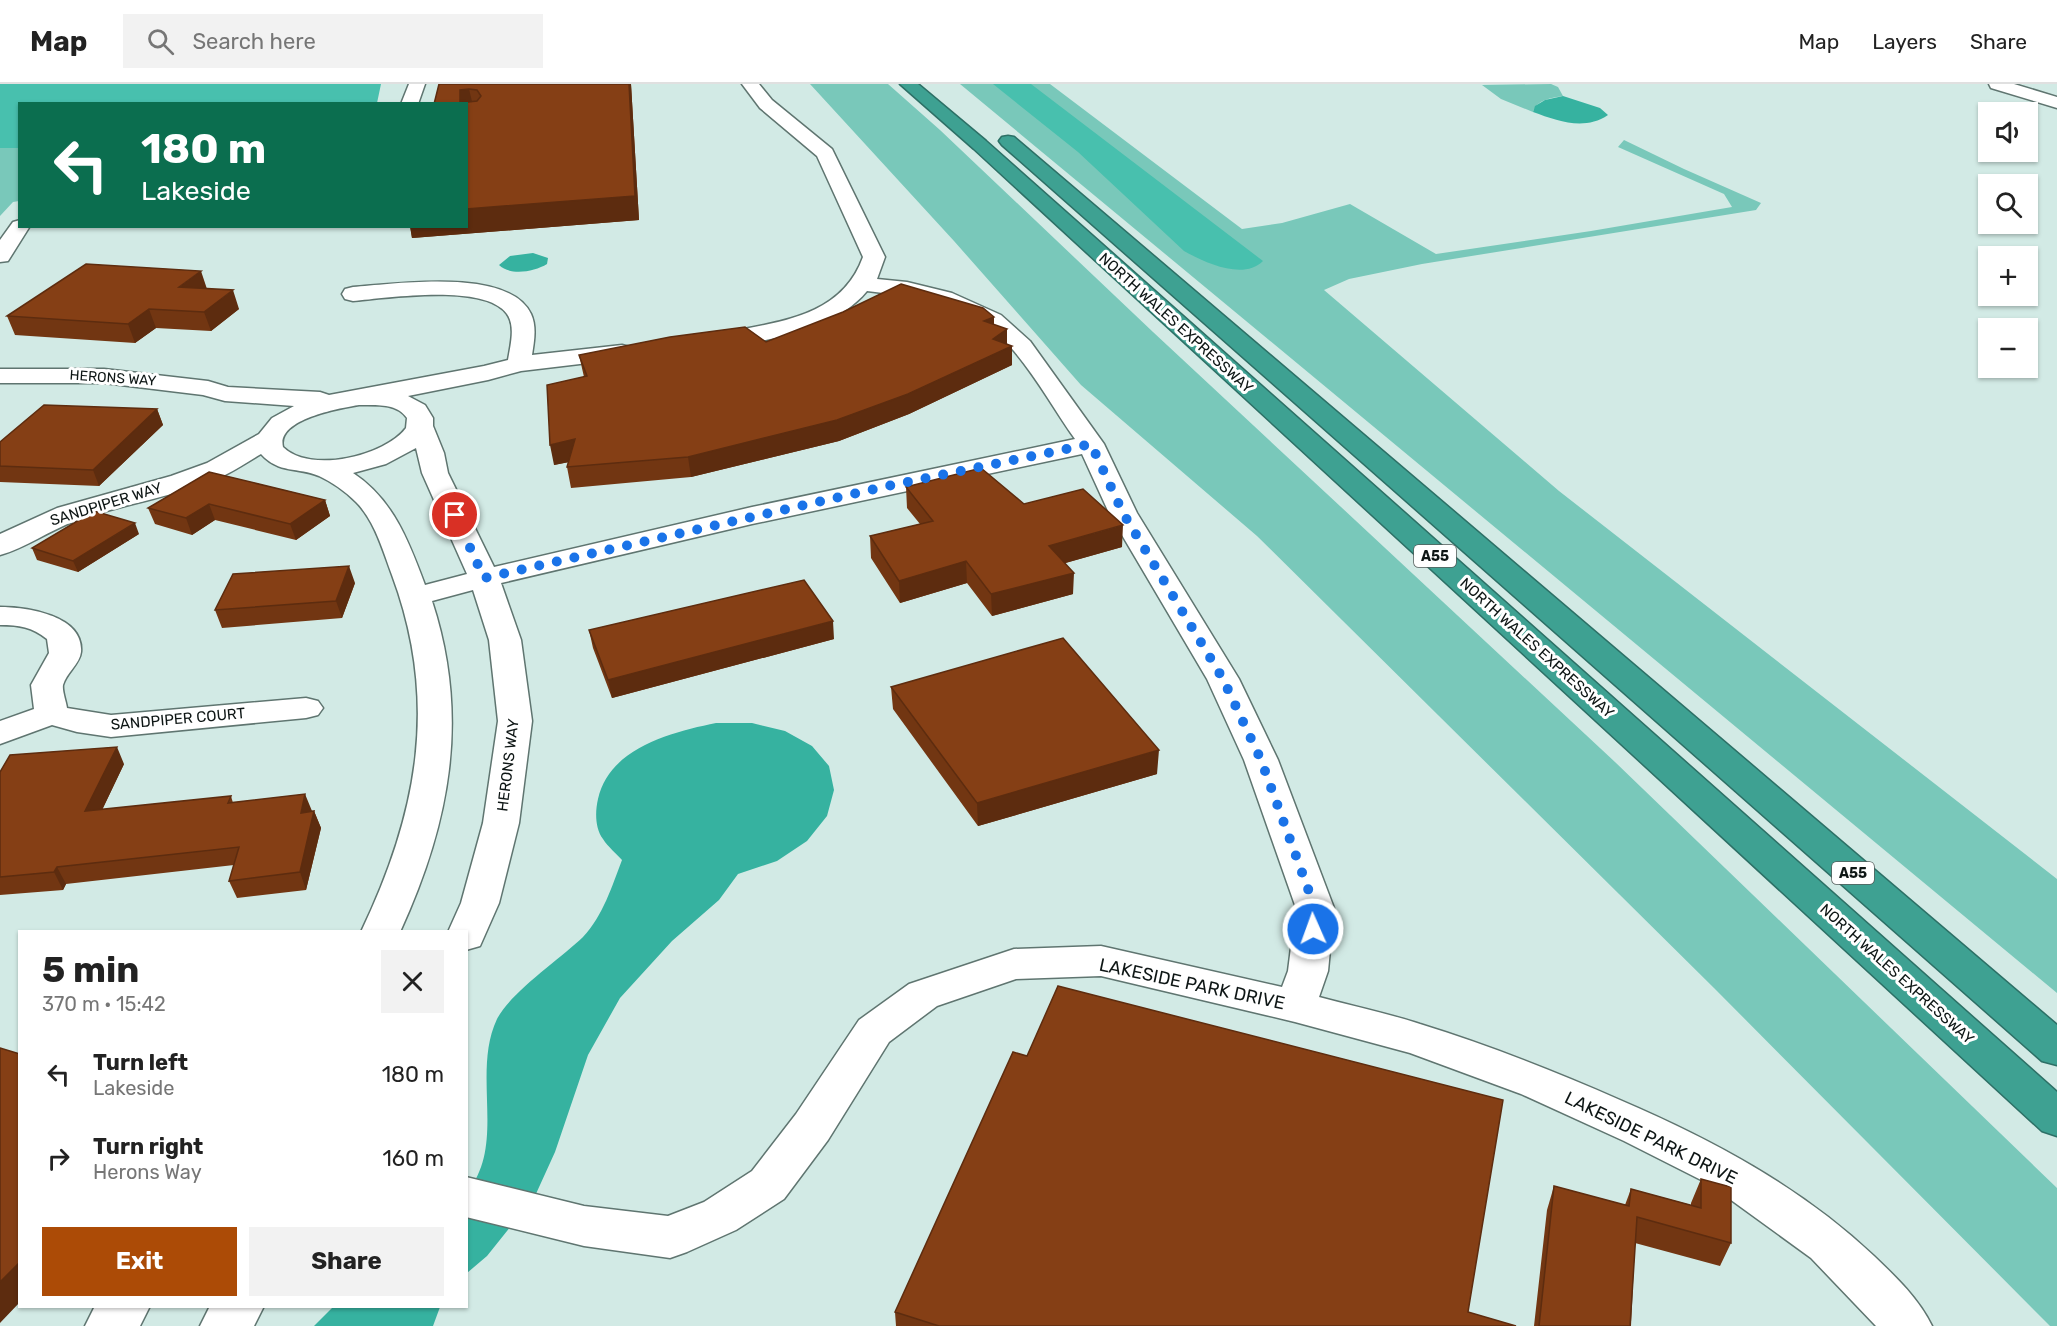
<!DOCTYPE html>
<html lang="en">
<head>
<meta charset="utf-8">
<style>
  body { margin:0; font-family:Rubik,sans-serif; background:#f2f2f2; color:#222; height:100vh; display:flex; flex-direction:column; font-size:22px; white-space:nowrap }
  * { box-sizing:border-box; margin:0 }
  p { font-size:20px; color:#767676 }
  .icon { flex:none; width:33px; height:33px; fill:none; stroke:currentColor; stroke-width:2; stroke-linecap:round; stroke-linejoin:round }
  .map { position:relative; flex:1; overflow:hidden }
  .side { position:absolute; left:18px; top:846px; width:450px; height:378px; display:flex; flex-direction:column; background:#fff; border-radius:0px; box-shadow:0 2px 4px #0004 }
  .side>* { flex:none }
  .guide { position:absolute; left:18px; top:18px; width:450px; height:126px; border-radius:0px; box-shadow:0 2px 4px #0004; background:#0b6e4f; color:#fff; overflow:hidden }
  .fabs { position:absolute; left:1978px; top:18px; display:grid; gap:12px }
  .fabs a { display:grid; place-items:center; width:60px; height:60px; border-radius:0px; background:#fff; box-shadow:0 2px 4px #0004; font-size:30px }
  .pin { position:absolute; display:grid; place-items:center; width:51px; height:51px; color:#fff; margin:-26px; border:3px solid #fff; border-radius:50%; box-shadow:0 2px 6px #0007 }
  .me { position:absolute; width:66px; margin:-33px; rotate:358deg; stroke-linejoin:round; filter:drop-shadow(0 0 4px #0008) }
  .turn { display:flex; align-items:center; gap:21px; height:126px; padding:0 24px; font-size:27px }
  .turn .icon { width:78px; height:78px; stroke-width:2.5 }
  .turn b { display:block; font-size:42px; line-height:51px }
  .round { display:grid; place-items:center; flex:none; width:63px; height:63px; border-radius:0px; background:#f2f2f2 }
  .overview { display:flex; align-items:center; justify-content:space-between; height:102px; padding:0 24px }
  h1 { font-size:36px; font-weight:700; line-height:45px }
  .cta { display:flex; gap:12px; margin-top:auto; padding:12px 24px }
  .cta a { flex:1; height:69px; border-radius:0px; background:#ac4b06; color:#fff; font-size:24px; font-weight:700; line-height:69px; text-align:center }
  .cta a+a { background:#f2f2f2; color:#222 }
  ul { padding:0; list-style:none }
  li { display:flex; align-items:center; gap:18px; height:84px; padding:0 24px }
  li div { flex:1 }
  li b { display:block; font-size:22px }
  li em { font-style:normal }
  header { display:flex; align-items:center; gap:36px; box-sizing:border-box; height:84px; padding:0 30px; background:#fff; border-bottom:2px solid #e0e0e0 }
  header strong { font-size:28px }
  nav { display:flex; gap:33px; margin-inline-start:auto; font-size:21px }
  .search { width:420px; height:54px; background:#f2f2f2; display:flex; align-items:center; gap:15px; box-sizing:border-box; padding:0 21px; border-radius:0px; color:#767676; font-size:22px }
  .map>svg:first-child { display:block }
  .green { fill:#79c8ba }
  .forest { fill:#48c0ae }
  .water { fill:#36b2a0 }
  .lines { fill:none; stroke-linecap:round; stroke-linejoin:round }
  .minor-casing { stroke:#5f7570; stroke-width:3 }
  .highway-casing { stroke:#2d7066; stroke-width:3 }
  .minor { fill:#fff; fill-rule:evenodd }
  .highway { fill:#3ea192; fill-rule:evenodd }
  .wall { fill:#723612 }
  .shaded-wall { fill:#5d2c0f }
  .building { fill:#853f15; stroke:#5d2c0f; stroke-width:1.5; fill-rule:evenodd }
  .route { stroke:#1a73e8; stroke-width:10; stroke-dasharray:0 18 }
  .labels { text-anchor:middle; dominant-baseline:central; stroke-width:6; stroke-linejoin:round; paint-order:stroke }
  .far-street-label { font-size:14px; fill:#0e1615; stroke:#fff }
  .shield { fill:#fff; stroke:#565c5b; stroke-width:1.5 }
  .shield-label { font-size:14px; font-weight:bold; fill:#0e1615 }
  .street-label { font-size:15px; fill:#0e1615; stroke:#fff }
  .near-street-label { font-size:18px; fill:#0e1615; stroke:#fff }
</style>
</head>
<body>
<header>
<strong>Map</strong>
<div class="search"><svg class="icon" aria-label="search" viewBox="0 0 24 24"><circle cx="10" cy="10" r="6"/><path d="M15 15l6 6"/></svg>Search here</div>
<nav><a>Map</a><a>Layers</a><a>Share</a></nav>
</header>
<div class="map">
<svg width="2057" height="1242" viewBox="0 0 2057 1242">
  <rect width="100%" height="100%" fill="#d2eae5"/>
  <path class="green" d="M810 0H888L940 46 1153 248 1615 678 2057 1104V1242H2050L1714 904 1257 452 1081 301 954 157Z
    M960 0H1050L1242 145 1282 139 1350 120 1436 170 1591 147 1732 123 1724 110 1618 63 1624 56 1684 85 1761 119 1756 126 1422 180 1349 195 1324 206 1559 407 2057 795V909Z
    M1551 0 1558 3 1563 12C1552 14 1537 15 1533 28L1501 15 1482 1Z
    M0 64H20L19 117 13 118 0 132Z"/>
  <path class="forest" d="M0 0H381L377 19 20 20 19 64H0Z
    M993 0H1031L1263 177C1243 197 1204 178 1184 167L1078 68Z"/>
  <path class="water" d="M1563 12 1600 24 1608 31C1584 47 1558 37 1533 28L1535 22 1545 16Z
    M533 169 548 174 547 180C534 188 510 192 499 181L510 172Z
    M716 639H752L785 647 812 662 829 682 834 706 827 732 807 757 777 777 738 790 719 816 672 857 620 914 588 971 555 1068 535 1112 487 1172 467 1189V1108C507 1060 471 990 497 935 511 908 560 875 583 853 603 832 612 802 622 776 616 769 608 763 603 755 595 744 595 728 598 715 609 664 672 648 716 639Z
    M333 1223V1222L440 1223 433 1242H314Z"/>
  <g class="lines">
    <defs>
      <path id="minor" d="M409 0H425L418 20H401Z
        M742 0H759L772 16 832 65 885 173 877 195 907 198 952 209 1001 231 1030 257 1104 360 1137 429 1239 595 1278 676 1334 824 1328 887 1319 913C1352 922 1387 929 1420 940 1488 961 1554 987 1620 1016 1711 1055 1801 1103 1874 1172 1896 1193 1919 1215 1932 1242H1876L1811 1174 1709 1100 1624 1057 1521 1010 1410 969 1295 938 1101 892 1016 895 937 922 889 958 828 1056 784 1115 736 1146 687 1168 670 1174 584 1162 466 1133V1093L584 1122 668 1132 704 1118 752 1087 796 1030 859 936 909 900 1014 865 1101 862 1282 903 1288 887 1296 824 1244 676 1207 595 1109 429 1082 370 752 440 501 499 521 556 532 637 519 739 499 819 480 862 466 866V848H448L461 819 483 739 498 637 489 556 473 506 432 517C470 633 450 739 400 848H361C418 729 439 617 392 491 383 467 375 437 356 418 346 408 332 398 319 392 298 383 279 390 261 370 249 377 237 385 225 391 178 413 124 419 75 437 50 446 26 464 0 471V450L57 424 171 392 207 379 259 350 272 334 294 322 225 317 203 311 104 299H0V285H104L208 297 228 303 320 308 329 311 484 282 508 276C510 263 516 242 507 230 485 199 387 214 353 217L345 215 342 210 345 205 353 203C395 200 509 183 531 230 537 243 534 258 532 271L622 261 630 263 634 268 630 273 622 275 521 287 488 296 408 312 425 321 433 334V342L444 369 448 389 494 483 752 423 1075 355C1055 327 1037 294 1014 267 977 224 921 213 867 207 839 241 788 252 746 260 732 262 718 266 705 263L701 258 705 253C764 238 839 240 863 173L817 72 760 24ZM359 321C376 321 397 319 407 334L406 344C385 372 310 390 283 363 276 335 341 324 359 321ZM416 364 422 389 467 490 425 501C409 458 393 415 353 389L386 380Z
        M1989 0H2014L2057 13V24L1991 4Z
        M20 136V142H30L8 177 0 178V156L13 138Z
        M0 523C26 523 84 531 81 568 80 580 66 589 63 601 62 607 66 617 67 624L111 631 306 614 318 617 323 624 318 631 306 634 111 653 77 648 52 641 0 660V637L34 625 31 601 49 569 47 555C32 543 19 541 0 541Z
        M95 1222H150L140 1242H85Z
        M210 1222H264L254 1242H200Z"/>
      <path id="highway" d="M900 0H918L986 57 2057 1008V1052L2042 1047 974 65Z
        M1008 52 1014 53 2057 941V981L2042 977 1002 61 999 57 1002 53Z"/>
    </defs>
    <use href="#minor" class="minor-casing"/>
    <use href="#highway" class="highway-casing"/>
    <use href="#minor" class="minor"/>
    <use href="#highway" class="highway"/>
  </g>
  <path class="wall" d="M439 0H631L639 136 412 154 410 142H466Z
    M207 205 239 225 211 247 156 244 135 259 15 251 7 232Z
    M994 233V241L1007 245V260L1012 281 909 330 839 357 691 393 571 404 567 383 569 378 554 381 584 293 579 271 766 258Z
    M157 325 163 341 99 402 0 398V358Z
    M209 388 325 416 330 432 296 456 215 436 192 451 155 440 148 424Z
    M906 403 1024 420 1122 463 1065 479 1073 510 992 532 967 499 900 519 871 474 870 452 920 440 907 424Z
    M139 450 78 488 37 476 32 464Z
    M355 499 342 534 222 544 215 526Z
    M589 546 834 555 612 614 593 564Z
    M891 603 1157 690 978 742 893 625Z
    M124 680 102 726 231 712 233 719 314 727 321 744 306 806 237 814 229 797 234 781 66 800 63 806 0 811V688Z
    M1701 1095 1731 1159 1720 1182 1635 1159 1631 1242H1534L1547 1126 1554 1102 1625 1121 1631 1105 1691 1121V1119Z
    M895 1228H1468L1516 1242H896Z"/>
  <path class="shaded-wall" d="M629 0H631L639 136 412 154 410 142H466V125Z
    M469 5 474 26 460 20V6Z
    M201 187 207 205 179 203Z
    M233 206 239 225 211 247 204 228Z
    M149 225 156 244 135 259 128 240Z
    M994 233V251L984 237Z
    M1007 245V264L1012 262V281L909 330 839 357 691 393 688 373 993 255Z
    M157 325 163 341 99 402 93 386Z
    M575 355 579 376 554 381 550 361Z
    M325 416 330 432 296 456 290 440Z
    M209 420 215 436 192 451 186 434Z
    M135 439 139 450 78 488 73 477Z
    M1123 441 1122 463 1048 484 1049 462Z
    M966 477 967 499 900 519 899 497Z
    M349 482 355 499 342 534 336 517Z
    M1074 489 1073 510 992 532 991 510Z
    M833 537 834 555 612 614 608 596Z
    M117 663 124 680 93 745 85 727Z
    M1159 666 1157 690 978 742 977 719Z
    M305 710 312 727 301 729Z
    M314 727 321 744 306 806 300 788Z
    M57 783 66 800 63 806 54 788Z
    M20 1178V1218L0 1239V1198Z"/>
  <path class="building" d="M439 0H629L635 112 466 125V20H434ZM469 5 477 6 481 12 477 17 460 19V6Z
    M86 180 201 187 179 203 233 206 204 228 149 225 128 240 7 232Z
    M901 200 983 224 994 233 984 237 1007 245 993 255 1012 262 908 310 837 336 688 373 567 383 575 355 550 361 547 301 587 292 579 271 670 253 745 243 766 258 843 228Z
    M44 321 157 325 93 386 0 382V358Z
    M981 384 1024 420 1083 405 1123 441 1049 462 1074 489 991 510 966 477 899 497 870 452 933 437 906 403Z
    M209 388 325 416 290 440 209 420 186 434 148 424Z
    M94 427 135 439 73 477 32 464Z
    M349 482 336 517 215 526 233 490Z
    M804 496 833 537 608 596 589 546Z
    M1063 554 1159 666 977 719 891 603Z
    M117 663 85 727 231 712 228 719 305 710 301 729 314 727 300 788 229 797 239 763 57 783 54 788 0 793V688L10 671Z
    M1058 902 1503 1016 1468 1228 1516 1242H939L895 1228 1013 968 1027 972Z
    M0 964 20 970V1178L0 1198Z
    M1701 1095 1731 1103V1159L1637 1133 1630 1242H1539L1554 1102 1629 1122 1631 1105 1701 1124Z"/>
  <g class="lines">
    <path class="route" d="M455 431 484 494 888 402 1091 360 1123 429 1223 595 1261 676 1315 824 1313 845"/>
  </g>
  <g class="labels">
    <g class="far-street-label">
      <text transform="translate(113 294) rotate(4)">HERONS WAY</text>
    </g>
    <g class="shield">
      <rect x="1414" y="461" width="42" height="22" rx="4.5"/>
      <rect x="1832" y="778" width="42" height="22" rx="4.5"/>
    </g>
    <g class="shield-label">
      <text x="1435" y="472">A55</text>
      <text x="1853" y="789">A55</text>
    </g>
    <g class="street-label">
      <text transform="translate(1176 239) rotate(42)">NORTH WALES EXPRESSWAY</text>
      <text transform="translate(106 420) rotate(-17)">SANDPIPER WAY</text>
      <text transform="translate(1537 564) rotate(42)">NORTH WALES EXPRESSWAY</text>
      <text transform="translate(178 635) rotate(-5)">SANDPIPER COURT</text>
      <text transform="translate(508 681) rotate(-83)">HERONS WAY</text>
      <text transform="translate(1897 890) rotate(42)">NORTH WALES EXPRESSWAY</text>
    </g>
    <g class="near-street-label">
      <text transform="translate(1192 900) rotate(12)">LAKESIDE PARK DRIVE</text>
      <text transform="translate(1651 1054) rotate(26)">LAKESIDE PARK DRIVE</text>
    </g>
  </g>
</svg>
<div class="fabs">
<a><svg class="icon" aria-label="sound" viewBox="0 0 24 24"><path d="M4 9h4l5-4v14l-5-4H4zM17 9q2 3 0 6"/></svg></a>
<a><svg class="icon" aria-label="search" viewBox="0 0 24 24"><circle cx="10" cy="10" r="6"/><path d="M15 15l6 6"/></svg></a>
<a>+</a>
<a>−</a>
</div>
<div class="pin" style="left:455px;top:431px;background:#d93025"><svg class="icon" aria-label="arrive" viewBox="0 0 24 24"><path d="M6 21V4h12l-3 4 3 4H6"/></svg></div>
<svg class="me" style="left:1313px;top:845px" viewBox="-20 -20 40 40"><circle r="17" fill="#1a73e8" stroke="#fff" stroke-width="3"/><path d="M0-11L8 9 0 5-8 9z" fill="#fff"/></svg>
<div class="guide">
<div class="turn"><svg class="icon" aria-label="left" viewBox="0 0 24 24"><path d="M17 20v-9H6M10 6l-5 5 5 5"/></svg><div><b>180 m</b>Lakeside</div></div>
</div>
<section class="side">
<div class="overview"><div><h1>5 min</h1><p>370 m · 15:42</p></div><a class="round"><svg class="icon" aria-label="close" viewBox="0 0 24 24"><path d="M6 6l12 12M18 6L6 18"/></svg></a></div>
<ul>
<li><svg class="icon" aria-label="left" viewBox="0 0 24 24"><path d="M17 20v-9H6M10 6l-5 5 5 5"/></svg><div><b>Turn left</b><p>Lakeside</p></div><em>180 m</em></li>
<li><svg class="icon" aria-label="right" viewBox="0 0 24 24"><path d="M7 20v-9h11M14 6l5 5-5 5"/></svg><div><b>Turn right</b><p>Herons Way</p></div><em>160 m</em></li>
</ul>
<div class="cta"><a>Exit</a><a>Share</a></div>
</section>
</div>
</body>
</html>
